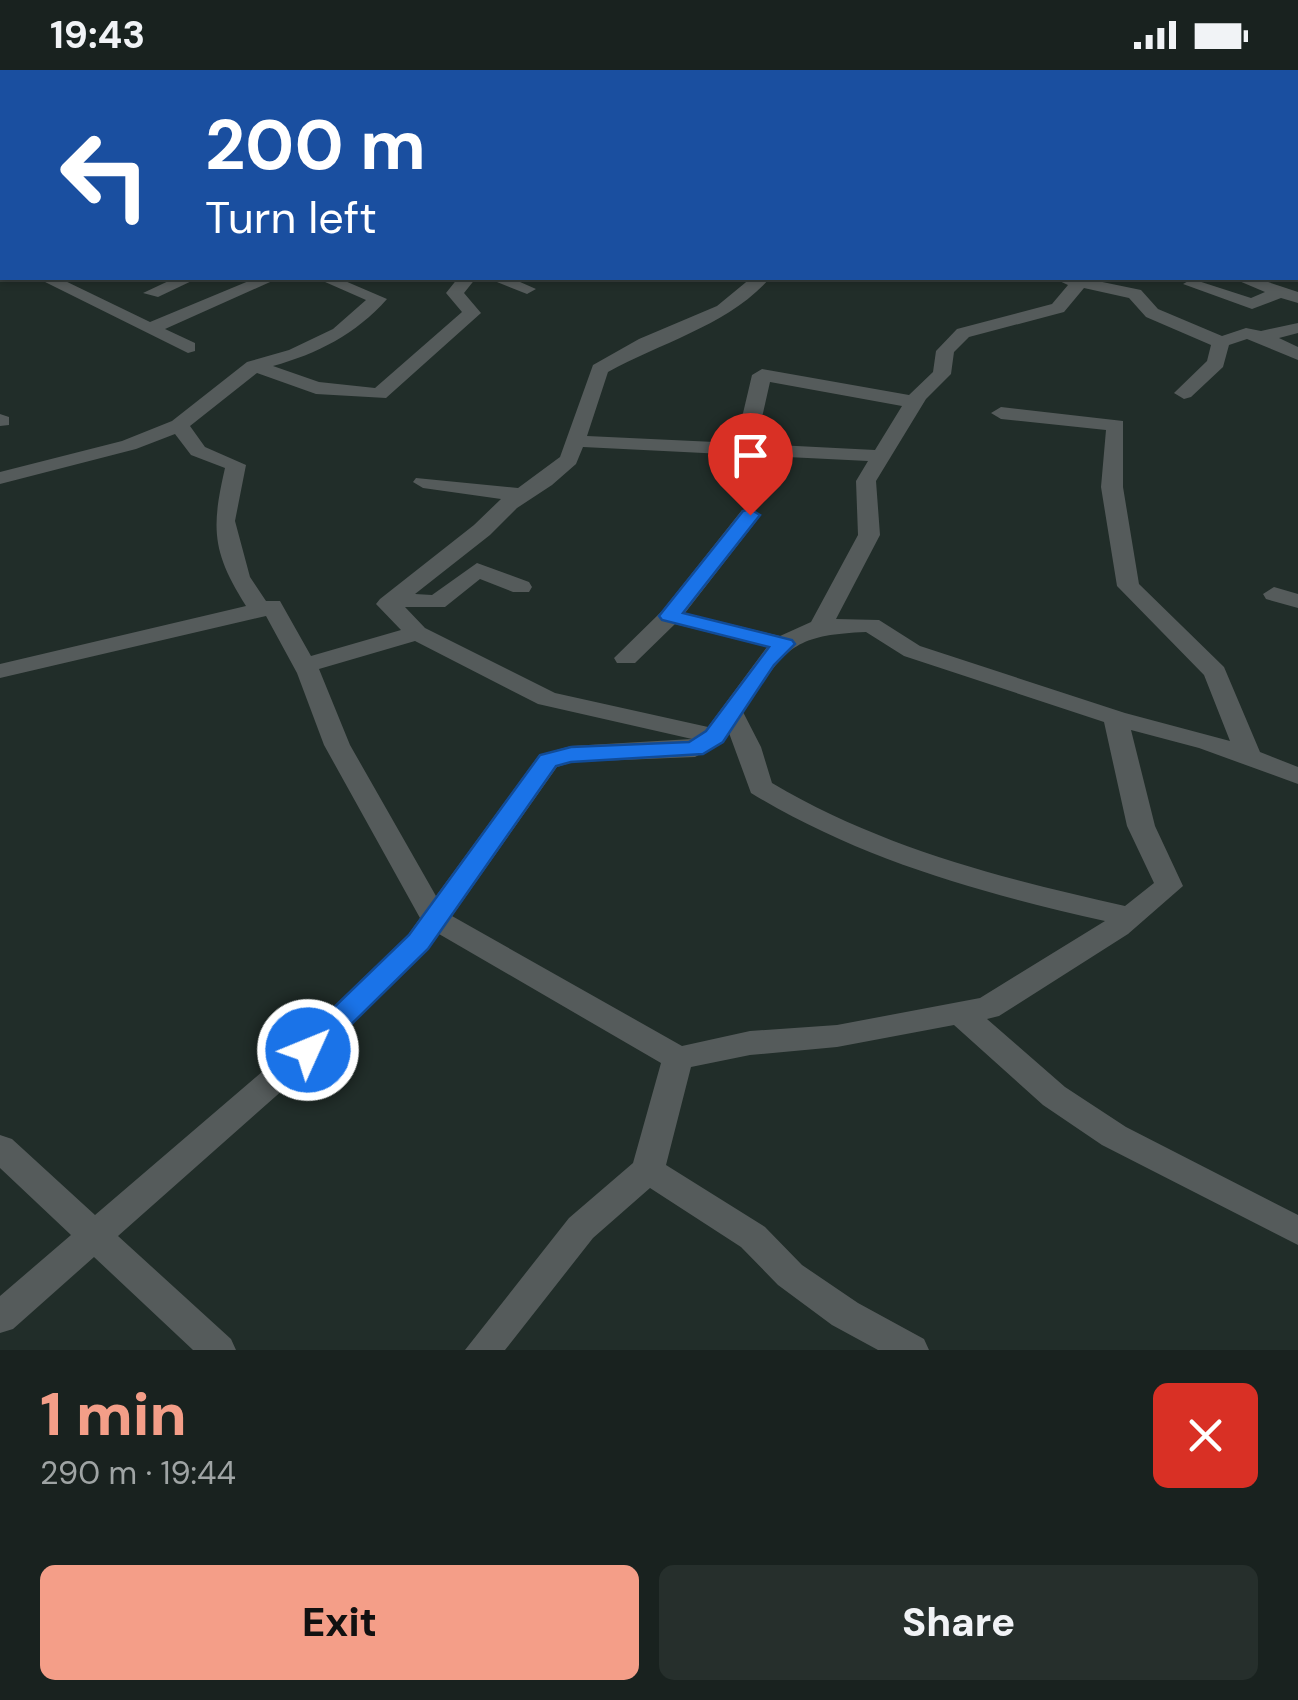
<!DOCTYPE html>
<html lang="en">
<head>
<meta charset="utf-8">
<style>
  body { margin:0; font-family:"DM Sans",sans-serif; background:#262f2c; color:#f1f3f6; height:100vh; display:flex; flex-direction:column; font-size:38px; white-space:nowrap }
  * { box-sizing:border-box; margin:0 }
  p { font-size:32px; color:#9fa4a4 }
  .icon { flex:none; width:55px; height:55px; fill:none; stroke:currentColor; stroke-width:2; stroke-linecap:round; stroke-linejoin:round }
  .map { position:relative; height:1280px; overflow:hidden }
  .side { display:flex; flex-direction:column; background:#19221f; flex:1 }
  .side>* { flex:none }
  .top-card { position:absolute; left:0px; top:0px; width:1300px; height:210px; box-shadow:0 2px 8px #0004,0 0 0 2px #373f3d; background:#1a4fa0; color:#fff; overflow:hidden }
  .pin { position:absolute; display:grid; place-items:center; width:85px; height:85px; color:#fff; margin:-102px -42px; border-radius:50% 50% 50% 0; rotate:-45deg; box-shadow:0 0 10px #0007 }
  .pin .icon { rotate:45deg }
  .me { position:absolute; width:110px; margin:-55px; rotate:46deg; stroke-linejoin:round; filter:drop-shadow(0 0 8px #0008) }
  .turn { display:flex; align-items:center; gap:35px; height:210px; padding:0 40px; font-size:45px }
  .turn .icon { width:130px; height:130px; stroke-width:2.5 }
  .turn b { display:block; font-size:70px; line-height:85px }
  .round { display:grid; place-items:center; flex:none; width:105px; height:105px; border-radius:15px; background:#262f2c }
  .head { display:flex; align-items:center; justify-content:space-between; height:170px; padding:0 40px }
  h1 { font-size:60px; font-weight:800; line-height:75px; color:#f49e88 }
  .action { display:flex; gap:20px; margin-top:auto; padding:20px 40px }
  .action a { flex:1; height:115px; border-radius:15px; background:#f49e88; color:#111; font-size:40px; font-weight:800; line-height:115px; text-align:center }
  .action a+a { background:#262f2c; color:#f1f3f6 }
  .status { display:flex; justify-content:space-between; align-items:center; height:70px; padding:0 50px; background:#19221f; direction:ltr }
  .status svg { height:28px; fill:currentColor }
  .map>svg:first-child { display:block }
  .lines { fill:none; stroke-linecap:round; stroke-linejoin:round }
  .minor { fill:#555b5b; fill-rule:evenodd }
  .route { fill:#1a73e8; stroke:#114b97; stroke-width:2.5 }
</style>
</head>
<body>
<div class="status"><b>19:43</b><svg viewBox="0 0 49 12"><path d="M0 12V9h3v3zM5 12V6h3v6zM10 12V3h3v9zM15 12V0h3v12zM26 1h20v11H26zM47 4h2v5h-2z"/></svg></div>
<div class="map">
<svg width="1298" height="1280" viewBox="0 0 1298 1280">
  <rect width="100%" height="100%" fill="#212d29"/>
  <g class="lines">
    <path class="minor" d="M248 0H276L278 2H250Z
      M511 0H536L538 2H513Z
      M674 0H699L701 2H676Z
      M818 0H841L843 2H820Z
      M948 0H962V2H949Z
      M0 70H2V79H0Z
      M2 114V124L0 125V115Z
      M0 181 2 182V192H0Z
      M37 208H59L150 252 256 208H279L165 259 195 273V281L188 283Z
      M175 208H198L158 227 143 223Z
      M316 208H338L387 229C356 264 317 284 273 296L319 312 375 318 462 242 446 223 458 208H476L464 223 481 243 386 328 316 324 257 303 190 356 205 377 246 395 235 451 250 507 266 531H280L311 586 401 560 376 534 380 529 474 455 501 429 423 418 413 412 416 408 518 418 560 387 593 295 639 269 717 236 751 208H770C729 255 662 272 608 302L587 366 736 373 752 305 762 299 909 325 933 302 936 281 957 259 1052 234 1068 215 1053 208H1083L1141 220 1158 239 1222 266 1246 258 1261 261 1298 253V263L1279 268 1298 277V290L1247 269 1229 275 1223 297 1191 327 1184 329 1174 323 1207 291 1211 275 1146 247 1129 228 1084 218 1064 242 969 267 954 282 951 304 926 329 876 411 880 465 836 549 879 550 920 576 1125 643 1230 671 1204 605 1117 516 1101 417 1106 360 1001 349 991 343 1001 337 1123 351V417L1139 514 1224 597 1260 682 1298 697V714L1199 678 1131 660 1155 756 1183 816 1128 864 999 946 987 949 1065 1017 1126 1057 1298 1145V1175L1102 1075 1043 1035 954 955 837 977 750 985 691 997 666 1095 765 1157 802 1195 858 1233 924 1269 929 1280H878L832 1255 778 1215 741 1177 650 1118 593 1168 505 1280H465L569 1148 633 1093 661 993 439 864 319 988 118 1166 231 1269 236 1280H193L94 1187 13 1259 0 1263V1226L71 1165 0 1098V1065L12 1069 95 1145 297 972 408 865 420 848 324 675 297 603 266 546 0 608V594L246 536C212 482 211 459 225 398L191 385 175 364 136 379 0 414V402L122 371 172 351 247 292 289 280 333 259 366 230ZM770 312 902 336 875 380 756 374ZM583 377 868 391 856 411 858 465 811 552 780 566 685 543 761 445 750 439 742 440 662 541 614 588 617 593H635L675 554 767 577 708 657 555 623 425 558 405 537H445L480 509 513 522H529L532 517 529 512 477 493 432 525 415 524 490 465 517 438 552 415 576 394ZM866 562 904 586 1104 652 1127 756 1154 813 1125 836C1001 808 882 778 772 713L761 677 743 642C785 581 788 565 866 562ZM415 571 538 634 692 669 571 676 539 685 436 826 350 675 319 599ZM729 663 751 723C861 790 981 823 1105 851L980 928 837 955 750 961 682 976 452 846 557 697 573 692 695 687 723 672Z
      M487 208H511L536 219 527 224Z
      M1232 208H1256L1298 222V233L1281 228 1252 239 1183 214 1192 209 1251 228 1265 222Z
      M0 344 9 347V355L0 356Z
      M1274 517 1298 524V538L1266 529 1263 524Z"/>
  </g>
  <path class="route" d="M750 439 760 445 683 543 792 570 795 574 774 595 723 672 703 684 571 692 556 696 428 879 318 987 308 990 298 987 294 980 298 972 409 865 540 685 571 677 689 672 706 661 769 577 662 550 659 546 743 441Z"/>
</svg>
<div class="pin" style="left:750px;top:445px;background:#d93025"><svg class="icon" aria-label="arrive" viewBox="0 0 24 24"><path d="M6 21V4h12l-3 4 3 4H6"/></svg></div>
<svg class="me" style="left:308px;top:980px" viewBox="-20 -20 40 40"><circle r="17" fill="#1a73e8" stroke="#fff" stroke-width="3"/><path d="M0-11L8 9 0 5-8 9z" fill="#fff"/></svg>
<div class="top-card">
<div class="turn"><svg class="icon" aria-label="left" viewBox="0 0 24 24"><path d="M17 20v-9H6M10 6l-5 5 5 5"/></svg><div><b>200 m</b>Turn left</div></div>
</div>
</div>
<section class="side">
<div class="head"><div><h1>1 min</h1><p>290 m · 19:44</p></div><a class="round" style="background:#d93025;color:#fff"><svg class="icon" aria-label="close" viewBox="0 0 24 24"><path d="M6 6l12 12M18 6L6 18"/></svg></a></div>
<div class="action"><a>Exit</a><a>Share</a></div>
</section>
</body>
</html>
